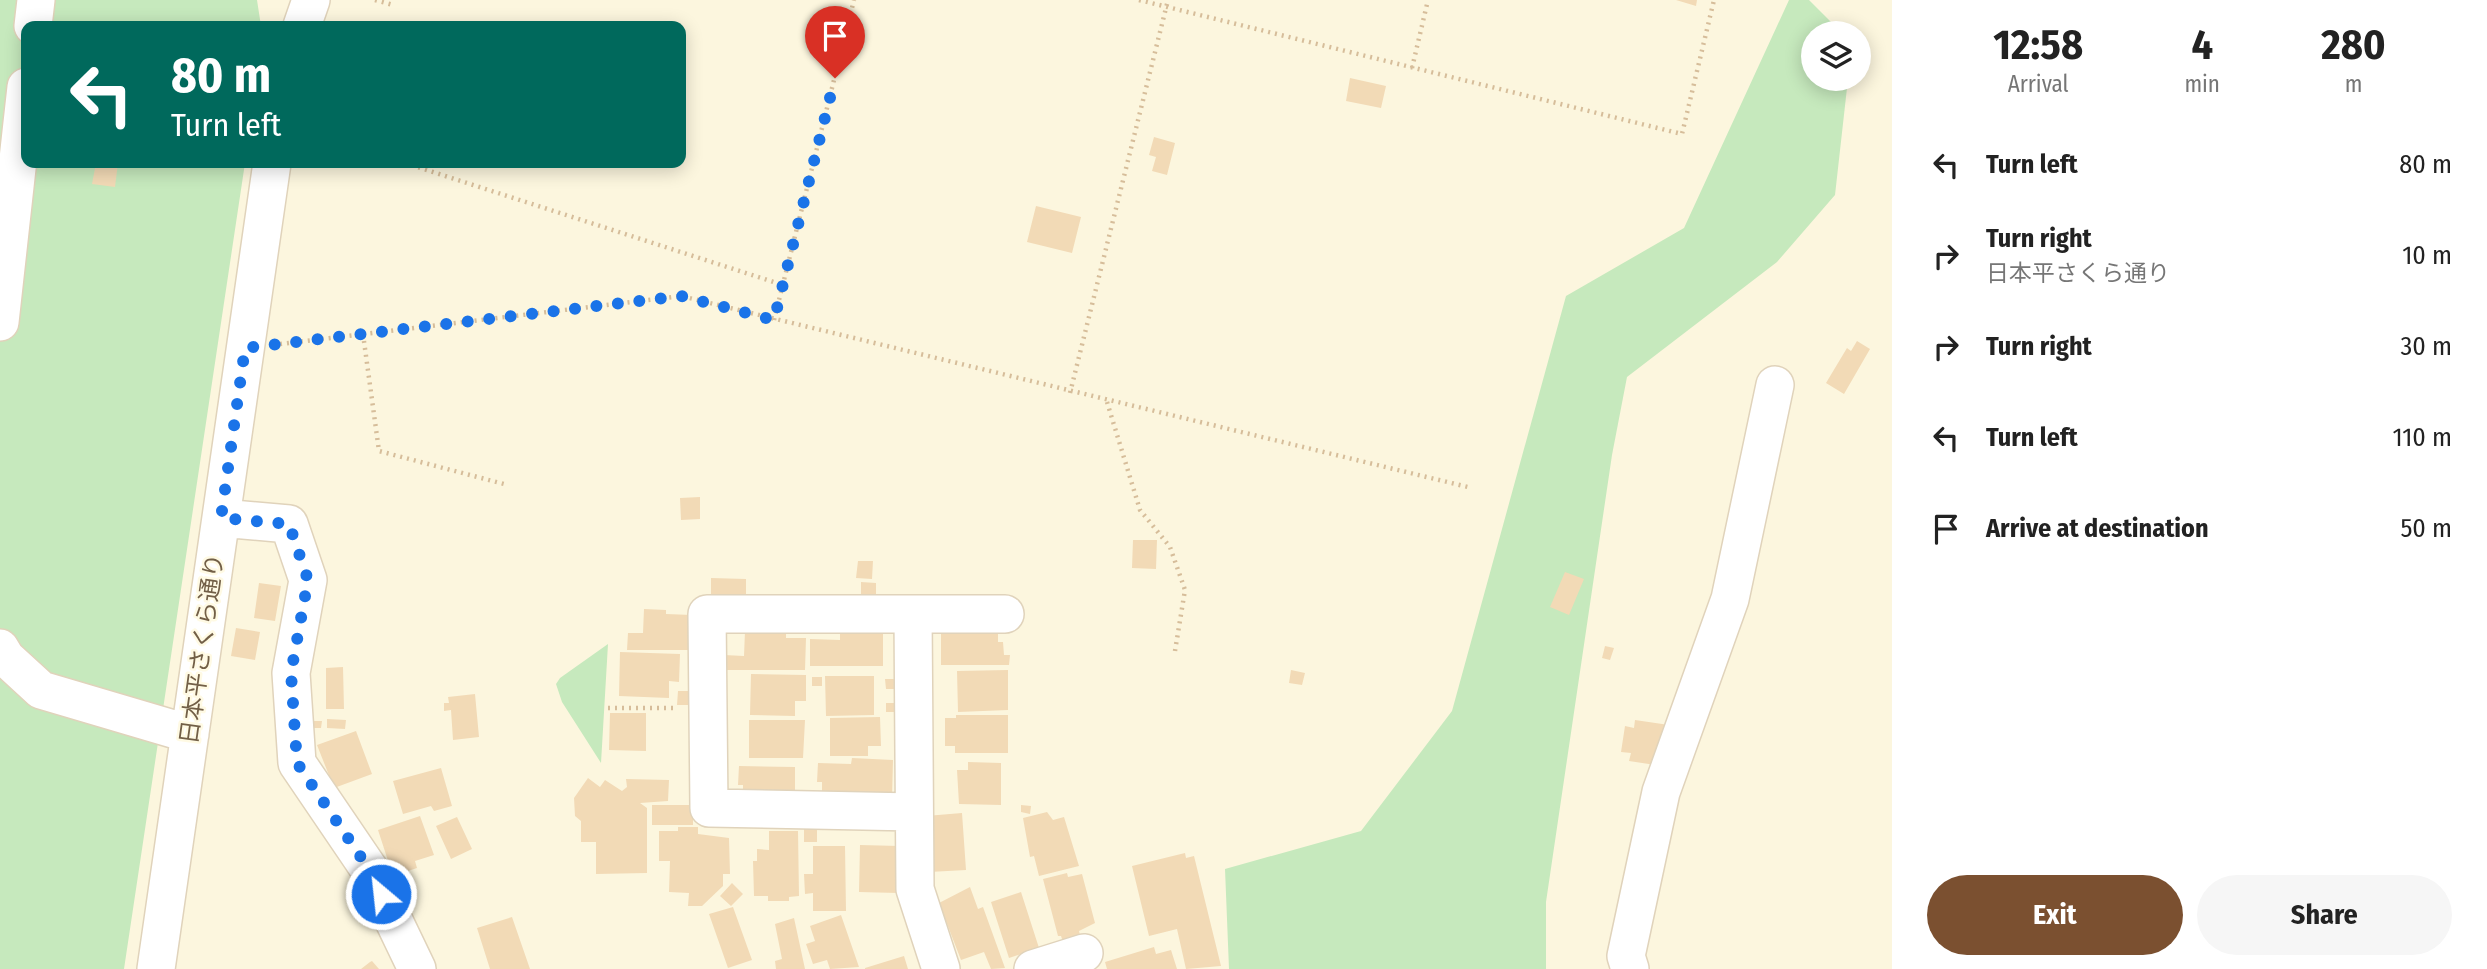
<!DOCTYPE html>
<html lang="en">
<head>
<meta charset="utf-8">
<style>
  body { margin:0; font-family:"Fira Sans Condensed","Noto Sans JP",sans-serif; background:#f6f6f6; color:#222; height:100vh; display:flex; flex-direction:column; font-size:26px; white-space:nowrap }
  * { box-sizing:border-box; margin:0 }
  p { font-size:23px; color:#767676 }
  .icon { flex:none; width:38px; height:38px; fill:none; stroke:currentColor; stroke-width:2; stroke-linecap:round; stroke-linejoin:round }
  .map { position:relative; flex:1; overflow:hidden }
  .details { display:flex; flex-direction:column; background:#fff; width:595px }
  .details>* { flex:none }
  .top-card { position:absolute; left:21px; top:21px; width:665px; height:147px; border-radius:14px; box-shadow:0 4px 18px #0003; background:#00695c; color:#fff; overflow:hidden }
  .buttons { position:absolute; left:1801px; top:21px; display:grid; gap:14px }
  .buttons a { display:grid; place-items:center; width:70px; height:70px; border-radius:50%; background:#fff; box-shadow:0 4px 18px #0003; font-size:35px }
  .pin { position:absolute; display:grid; place-items:center; width:60px; height:60px; color:#fff; margin:-72px -30px; border-radius:50% 50% 50% 0; rotate:-45deg; box-shadow:0 0 7px #0007 }
  .pin .icon { rotate:45deg }
  .me { position:absolute; width:77px; margin:-38px; rotate:332deg; stroke-linejoin:round; filter:drop-shadow(0 0 5px #0008) }
  .turn { display:flex; align-items:center; gap:24px; height:147px; padding:0 35px; font-size:32px }
  .turn .icon { width:91px; height:91px; stroke-width:2.5 }
  .turn b { display:block; font-size:49px; line-height:60px }
  .eta { display:flex; justify-content:space-evenly; align-items:center; height:119px; text-align:center }
  .eta b { font-size:42px; font-weight:700; line-height:49px }
  .action { display:flex; gap:14px; margin-top:auto; padding:14px 35px }
  .action a { flex:1; height:80px; border-radius:42px; background:#7b5030; color:#fff; font-size:28px; font-weight:700; line-height:80px; text-align:center }
  .action a+a { background:#f6f6f6; color:#222 }
  ul { padding:0; list-style:none }
  li { display:flex; align-items:center; gap:21px; height:91px; padding:0 35px }
  li div { flex:1 }
  li b { display:block; font-size:26px }
  li em { font-style:normal }
  main { display:flex; flex:1; min-height:0 }
  .map>svg:first-child { display:block }
  .green { fill:#c6e9bd }
  .building { fill:#f2dab6 }
  .lines { fill:none; stroke-linecap:round; stroke-linejoin:round }
  .minor-casing { stroke:#e0d3bb; stroke-width:40 }
  .path { stroke:#d6bd9a; stroke-width:4.5; stroke-dasharray:2 5; stroke-linecap:butt }
  .minor { stroke:#fff; stroke-width:37 }
  .route { stroke:#1a73e8; stroke-width:12; stroke-dasharray:0 21.6 }
  .labels { text-anchor:middle; dominant-baseline:central; stroke-width:5; stroke-linejoin:round; paint-order:stroke }
  .street-label { font-size:24px; fill:#725f47; stroke:#fffae4 }
</style>
</head>
<body>
<main>
<div class="map">
<svg width="1892" height="969" viewBox="0 0 1892 969">
  <rect width="100%" height="100%" fill="#fcf6de"/>
  <path class="green" d="M0 0H257L261 26H26V163H245L124 969H0Z
    M1789 0H1809L1842 33H1813V79H1848L1835 195 1777 262 1627 377 1612 455 1546 902V969H1229L1225 869 1361 831 1452 711 1566 296 1684 228Z
    M608 644 601 763 562 702 556 684 560 678Z"/>
  <path class="building" d="M1676 0H1697L1696 6Z
    M1350 78 1386 86 1381 108 1346 101Z
    M1154 137 1175 143 1167 175 1152 171 1156 157 1149 155Z
    M96 163H118L115 187 92 184Z
    M1036 206 1081 217 1072 253 1027 242Z
    M1857 341 1870 349 1844 394 1826 383 1847 348 1851 351Z
    M700 497V519L681 520 680 498Z
    M1133 540H1157L1156 569 1132 568Z
    M858 561H873L872 579 856 578Z
    M1565 572 1584 579 1569 615 1550 607Z
    M711 578 746 579V597H711Z
    M861 582 876 583V597H861Z
    M259 583 281 586 275 621 254 618Z
    M644 609 666 610V614L692 615 691 650H627L628 633H643Z
    M840 627H883V666H810V639L840 640Z
    M236 628 260 632 255 660 231 656Z
    M941 629H998V642H1003L1004 655H1010L1009 665H941Z
    M745 631 786 632V638H806L805 670H725L724 655 744 656Z
    M1605 646 1614 648 1610 660 1602 658Z
    M620 652 680 654 679 682 669 681V698L619 696Z
    M343 667 344 709H326V668Z
    M1008 670V710L958 712 957 671Z
    M1291 670 1305 673 1302 685 1289 683Z
    M751 674 806 675V701H795V716L750 715Z
    M825 676H874V715L826 716Z
    M812 677H822V686H812Z
    M885 679H899L898 689H886Z
    M678 691H697V705H677Z
    M475 694 479 737 453 740 451 710 444 711V703H449L448 697Z
    M886 703H899V712H886Z
    M610 713H646V751L609 750Z
    M956 715H1008V753H955V746H945V718H956Z
    M880 717 881 746H868V756H830V718Z
    M327 719 346 720 345 729 327 728Z
    M749 720H805L803 758H749Z
    M1635 720 1669 725 1662 766 1629 761 1631 753 1621 752 1625 726 1634 728Z
    M310 721H322L321 728H310Z
    M356 731 372 774 334 788 317 745Z
    M852 758 893 760 892 799 822 794V782H817L818 763 851 764Z
    M968 762 1001 763V805L959 804 957 770H968Z
    M739 766 795 767V804L743 803V785H738Z
    M441 768 452 806 434 811 431 806 403 814 393 781Z
    M588 778 600 787 605 780 622 791 627 787 626 779 669 780 668 801 640 803 647 808V873L596 874V842H581V821L575 816 574 798Z
    M652 805H693V825H652Z
    M1021 805 1031 806 1030 814 1021 812Z
    M1047 812 1053 820 1064 817 1079 866 1039 876 1034 856 1030 857 1023 818Z
    M962 813 966 870 929 872 926 816Z
    M420 816 434 855 415 861 417 868 393 876 378 830Z
    M457 817 472 849 451 859 436 826Z
    M678 827H698V834L729 838 730 874H723V886L702 906H688L689 893 669 892 670 861H659V831H678Z
    M804 828H817V842H804Z
    M769 831H798L799 896 789 897V901H768V896H754L753 861H757V849L769 850Z
    M860 845 899 846 898 893 859 892Z
    M813 846H845L846 911H813V893L805 894 804 874H813Z
    M1185 853 1186 858 1194 856 1221 966 1186 969 1177 929 1149 936 1132 866Z
    M1067 873 1068 877 1082 874 1095 923 1079 931 1082 943 1065 948 1061 936H1058L1043 879Z
    M732 883 743 894 731 906 720 896Z
    M970 887 978 909 983 907 1005 968 991 969 984 952 961 960 939 903Z
    M1021 892 1039 948 1009 958 991 902Z
    M733 907 752 960 728 968 709 914Z
    M841 915 859 967 830 969 827 960 813 964 806 944 815 941 810 926Z
    M512 917 530 969H490L477 928Z
    M794 918 805 969H776L775 961 782 959 775 924Z
    M1154 947 1156 954 1171 950 1177 969H1107L1105 962Z
    M904 956 908 969H865V968Z
    M372 961 379 969H361L370 962Z"/>
  <g class="lines">
    <defs>
      <path id="minor" d="M33 26 36 0
        M302 26 311 0
        M0 322 26 87
        M221 518 289 524 308 580 291 673 297 763 369 869 417 969
        M913 614 915 889 941 969
        M0 648 6 658 41 690 190 734
        M914 812 709 808 707 614H1005
        M156 969 272 163
        M1033 969 1084 953
        M1630 969 1626 956 1661 792 1730 599 1775 385"/>
    </defs>
    <use href="#minor" class="minor-casing"/>
    <path class="path" d="M375 0 393 5
      M1139 0 1682 134 1714 0
      M1412 68 1428 0
      M405 163 783 285
      M774 320 854 0
      M363 334 379 451 504 484
      M280 344 681 296 1472 488
      M1070 393 1168 0
      M1107 402 1140 510 1170 547 1185 590 1175 651
      M608 708H673"/>
    <use href="#minor" class="minor"/>
  </g>
  <g class="lines">
    <path class="route" d="M381 894 369 869 297 763 291 673 308 580 289 524 221 518 245 348 681 296 774 320 835 78"/>
  </g>
  <g class="labels">
    <g class="street-label">
      <text transform="translate(202 649) rotate(-82)">日本平さくら通り</text>
    </g>
  </g>
</svg>
<div class="buttons">
<a><svg class="icon" aria-label="layers" viewBox="0 0 24 24"><path d="M12 4l9 5-9 5-9-5zM3 14l9 5 9-5"/></svg></a>
</div>
<div class="pin" style="left:835px;top:78px;background:#d93025"><svg class="icon" aria-label="arrive" viewBox="0 0 24 24"><path d="M6 21V4h12l-3 4 3 4H6"/></svg></div>
<svg class="me" style="left:381px;top:894px" viewBox="-20 -20 40 40"><circle r="17" fill="#1a73e8" stroke="#fff" stroke-width="3"/><path d="M0-11L8 9 0 5-8 9z" fill="#fff"/></svg>
<div class="top-card">
<div class="turn"><svg class="icon" aria-label="left" viewBox="0 0 24 24"><path d="M17 20v-9H6M10 6l-5 5 5 5"/></svg><div><b>80 m</b>Turn left</div></div>
</div>
</div>
<section class="details">
<div class="eta">
<div><b>12:58</b><p>Arrival</p></div>
<div><b>4</b><p>min</p></div>
<div><b>280</b><p>m</p></div>
</div>
<ul>
<li><svg class="icon" aria-label="left" viewBox="0 0 24 24"><path d="M17 20v-9H6M10 6l-5 5 5 5"/></svg><div><b>Turn left</b></div><em>80 m</em></li>
<li><svg class="icon" aria-label="right" viewBox="0 0 24 24"><path d="M7 20v-9h11M14 6l5 5-5 5"/></svg><div><b>Turn right</b><p>日本平さくら通り</p></div><em>10 m</em></li>
<li><svg class="icon" aria-label="right" viewBox="0 0 24 24"><path d="M7 20v-9h11M14 6l5 5-5 5"/></svg><div><b>Turn right</b></div><em>30 m</em></li>
<li><svg class="icon" aria-label="left" viewBox="0 0 24 24"><path d="M17 20v-9H6M10 6l-5 5 5 5"/></svg><div><b>Turn left</b></div><em>110 m</em></li>
<li><svg class="icon" aria-label="arrive" viewBox="0 0 24 24"><path d="M6 21V4h12l-3 4 3 4H6"/></svg><div><b>Arrive at destination</b></div><em>50 m</em></li>
</ul>
<div class="action"><a>Exit</a><a>Share</a></div>
</section>
</main>
</body>
</html>
